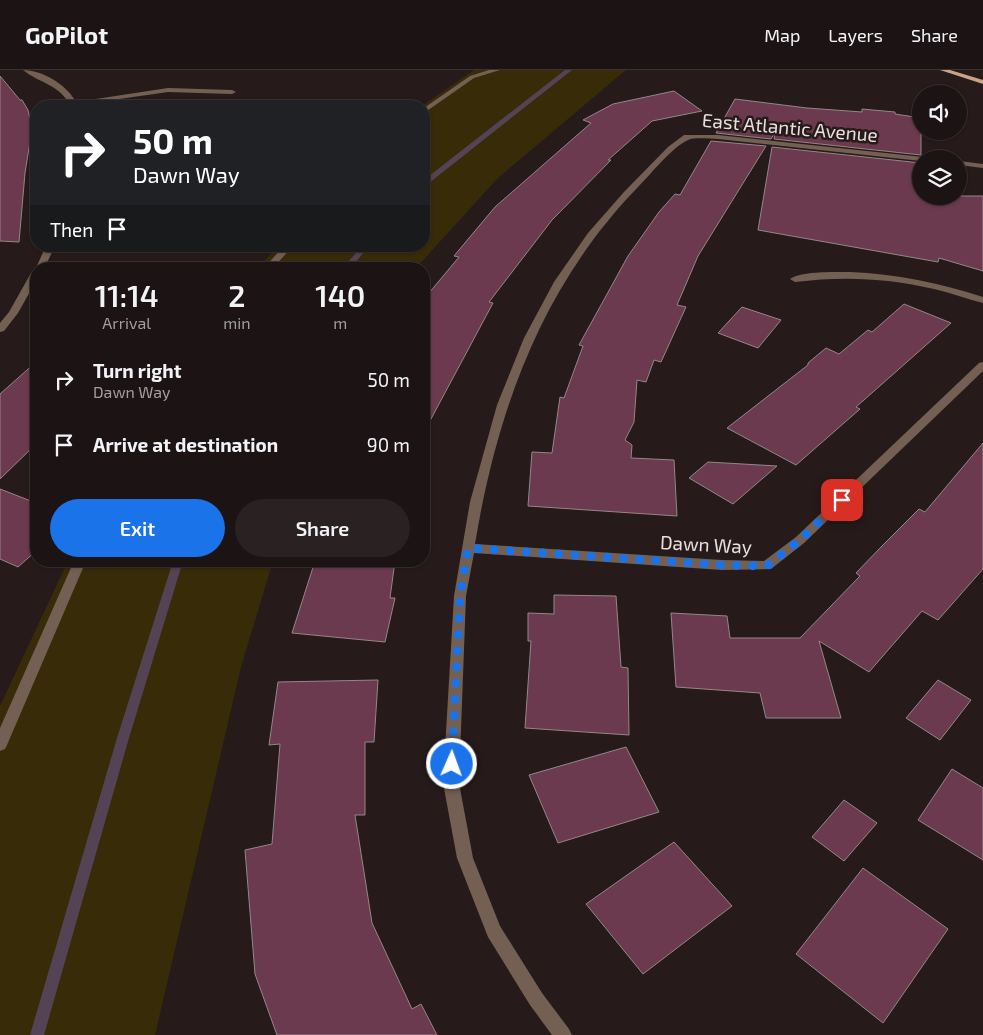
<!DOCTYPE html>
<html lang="en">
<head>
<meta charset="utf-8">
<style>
  body { margin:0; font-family:"Exo 2",sans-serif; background:#292122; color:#f1f3f6; height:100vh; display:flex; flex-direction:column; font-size:19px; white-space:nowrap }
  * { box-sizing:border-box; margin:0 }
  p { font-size:16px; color:#a09ea0 }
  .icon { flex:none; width:28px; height:28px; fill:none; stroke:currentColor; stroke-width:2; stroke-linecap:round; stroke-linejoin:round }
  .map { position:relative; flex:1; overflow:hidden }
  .sheet { position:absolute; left:30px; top:192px; width:400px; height:305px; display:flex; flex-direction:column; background:#1c1414; border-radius:20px; box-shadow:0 1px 4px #0004,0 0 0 1px #3a3334 }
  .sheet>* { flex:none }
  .guide { position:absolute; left:30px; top:30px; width:400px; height:152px; border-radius:20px; box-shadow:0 1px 4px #0004,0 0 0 1px #3a3334; background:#202124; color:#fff; overflow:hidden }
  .buttons { position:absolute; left:912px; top:15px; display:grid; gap:10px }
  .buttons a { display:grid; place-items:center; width:55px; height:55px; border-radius:50%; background:#1c1414; box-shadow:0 1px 4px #0004,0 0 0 1px #3a3334; font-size:25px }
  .pin { position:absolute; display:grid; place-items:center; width:42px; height:42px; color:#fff; margin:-21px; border-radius:10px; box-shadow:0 2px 8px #0006 }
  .me { position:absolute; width:55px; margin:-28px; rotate:2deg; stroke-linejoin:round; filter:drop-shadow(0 0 4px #0008) }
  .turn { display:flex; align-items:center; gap:18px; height:105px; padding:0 20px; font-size:22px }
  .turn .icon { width:65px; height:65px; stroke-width:2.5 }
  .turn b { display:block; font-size:35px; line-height:42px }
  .then { display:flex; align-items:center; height:48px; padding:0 20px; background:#0003; gap:10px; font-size:19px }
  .eta { display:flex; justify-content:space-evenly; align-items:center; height:85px; text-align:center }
  .eta b { font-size:30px; font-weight:600; line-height:35px }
  .cta { display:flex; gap:10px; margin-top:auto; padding:10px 20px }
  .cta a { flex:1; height:58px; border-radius:30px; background:#1a73e8; color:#fff; font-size:20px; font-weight:600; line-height:58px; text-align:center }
  .cta a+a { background:#292122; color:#f1f3f6 }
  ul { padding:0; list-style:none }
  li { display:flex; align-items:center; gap:15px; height:65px; padding:0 20px }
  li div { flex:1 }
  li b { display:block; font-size:19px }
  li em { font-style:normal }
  header { display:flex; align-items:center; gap:30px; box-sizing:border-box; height:70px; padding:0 25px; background:#1c1414; border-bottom:1px solid #3a3334 }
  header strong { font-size:24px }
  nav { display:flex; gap:28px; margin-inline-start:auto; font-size:18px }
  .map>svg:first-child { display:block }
  .green { fill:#372b08 }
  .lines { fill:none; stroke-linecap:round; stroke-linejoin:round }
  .stream { fill:#544354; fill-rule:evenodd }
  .building { fill:#6b3a4e; stroke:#94868a }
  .minor { fill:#736052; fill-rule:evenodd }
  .major { fill:#caa284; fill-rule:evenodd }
  .route { stroke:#1a73e8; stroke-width:9; stroke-dasharray:0 16.2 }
  .labels { text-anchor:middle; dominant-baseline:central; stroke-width:5; stroke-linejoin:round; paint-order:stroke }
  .street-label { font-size:19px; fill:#e8e0df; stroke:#261b1a }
</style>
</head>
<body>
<header>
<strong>GoPilot</strong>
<nav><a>Map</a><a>Layers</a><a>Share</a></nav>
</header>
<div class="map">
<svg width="983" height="965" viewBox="0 0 983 965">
  <rect width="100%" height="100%" fill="#261b1a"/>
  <path class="green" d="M474 0H626L498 108 415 199H256L279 176H424V36H422Z
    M68 491H273L241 597 155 965H0V636Z"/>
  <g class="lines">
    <path class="stream" d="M565 0H572L424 117V111L429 106Z
      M362 176H369L350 199H342Z
      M173 491H183L129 668 44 965H30L117 668Z"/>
  </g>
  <path class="building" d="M0 6 20 30H22L28 40 32 59 25 103 19 172 0 171Z
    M674 21 702 41 652 51 608 90H611L552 150 489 232 493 233 424 362V229L459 187 454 186 495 137 591 53 583 50 613 34Z
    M735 29 807 38 862 42V39L895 42V44L921 48V85L774 69 775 62 771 69 716 63Z
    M711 71 766 76 698 186 677 235 686 237 661 292 654 290 646 312 637 310 634 352 625 370 632 375 631 388 674 390 677 446 528 436 532 382 552 383 560 327 564 328 583 276 579 275 628 186 659 142 675 124 680 125Z
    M772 77 921 93V126H983V201L939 188 938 192 758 160Z
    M904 234 951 253 856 337 860 339 796 395 727 358 808 295V293L826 278 839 284 868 260 872 262Z
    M742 237 781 250 758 278 718 263Z
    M36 292V374L0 409V324Z
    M983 373V499L938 550 922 541 869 602 819 571 841 648H766L760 623 676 617 671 543 727 546 730 568H800L860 506 856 503 883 475 919 439 925 442Z
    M708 392 777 396 733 434 689 408Z
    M0 419 36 433V481L18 497 0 489Z
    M315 491H395L390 528H395L385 572 292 563Z
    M554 525 616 526 621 597 628 598 629 665 525 658 531 571H528V543L554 544Z
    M378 610 374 672H365V745H355L372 853 412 939 421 934 437 965H277L255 904 245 780 272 774 280 674 269 675 278 612Z
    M938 610 971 630 940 670 906 648Z
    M626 677 659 742 558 773 529 705Z
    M952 699 983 718V790L918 750Z
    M844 730 877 753 844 791 812 767Z
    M674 772 732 836 643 904 586 834Z
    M863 798 948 859 883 953 796 884Z"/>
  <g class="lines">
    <path class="minor" d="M23 0C42 0 66 14 76 32L168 18 232 20 236 22 232 24 168 22 70 36C61 15 39 13 23 0Z
      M489 0H500L474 8 424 43V38L470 6Z
      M684 65H718L923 87 927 89H921V91L718 69C710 69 695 67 688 70 671 78 652 103 638 117 542 216 497 340 475 474L722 490 764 491 796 467 979 293 983 292V301L804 473 771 499 722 500 474 483 466 526 459 713 473 788 500 856 542 923 569 959 572 965H552L530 935 488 867 457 788 443 713 454 526 470 432 497 335 524 268 554 212 588 163 624 122 668 77Z
      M959 91 983 94V98L959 95Z
      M46 176H55L44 199H36V211L18 243 4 261 0 262V253L9 242 31 203 35 200Z
      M284 176H293L272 199H263Z
      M850 202C896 204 940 213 983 227V233C967 229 951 223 934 219 888 208 842 206 795 212L790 209C800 201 837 202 850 202Z
      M74 491H86L7 675 5 679 0 681V658Z"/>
    <path class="major" d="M940 0H950L983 10V14Z"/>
  </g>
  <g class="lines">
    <path class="route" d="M452 694 460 526 468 478 722 495 767 496 800 470 842 430"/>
  </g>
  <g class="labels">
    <g class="street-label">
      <text transform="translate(790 57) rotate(5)">East Atlantic Avenue</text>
      <text transform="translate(706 474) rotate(3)">Dawn Way</text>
    </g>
  </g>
</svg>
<div class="buttons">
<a><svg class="icon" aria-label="sound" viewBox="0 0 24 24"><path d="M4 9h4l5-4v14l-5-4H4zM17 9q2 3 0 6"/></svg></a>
<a><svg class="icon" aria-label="layers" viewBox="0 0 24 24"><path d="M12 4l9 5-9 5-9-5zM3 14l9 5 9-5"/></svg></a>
</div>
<div class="pin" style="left:842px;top:430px;background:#d93025"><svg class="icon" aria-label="arrive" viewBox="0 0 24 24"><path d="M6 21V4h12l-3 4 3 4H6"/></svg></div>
<svg class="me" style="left:452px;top:694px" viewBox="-20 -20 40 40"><circle r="17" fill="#1a73e8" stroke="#fff" stroke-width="3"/><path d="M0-11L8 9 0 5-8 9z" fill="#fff"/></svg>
<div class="guide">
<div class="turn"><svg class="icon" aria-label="right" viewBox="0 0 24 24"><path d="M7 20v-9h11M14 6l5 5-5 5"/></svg><div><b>50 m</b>Dawn Way</div></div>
<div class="then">Then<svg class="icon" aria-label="arrive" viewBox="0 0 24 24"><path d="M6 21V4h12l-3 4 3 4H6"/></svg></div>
</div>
<section class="sheet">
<div class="eta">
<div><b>11:14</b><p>Arrival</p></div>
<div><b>2</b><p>min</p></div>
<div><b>140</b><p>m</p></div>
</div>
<ul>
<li><svg class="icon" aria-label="right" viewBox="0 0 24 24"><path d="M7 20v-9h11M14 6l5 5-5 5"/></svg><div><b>Turn right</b><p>Dawn Way</p></div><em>50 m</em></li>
<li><svg class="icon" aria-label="arrive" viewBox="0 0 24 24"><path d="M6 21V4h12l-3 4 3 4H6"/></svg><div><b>Arrive at destination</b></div><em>90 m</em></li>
</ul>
<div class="cta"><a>Exit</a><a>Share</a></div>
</section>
</div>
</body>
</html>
